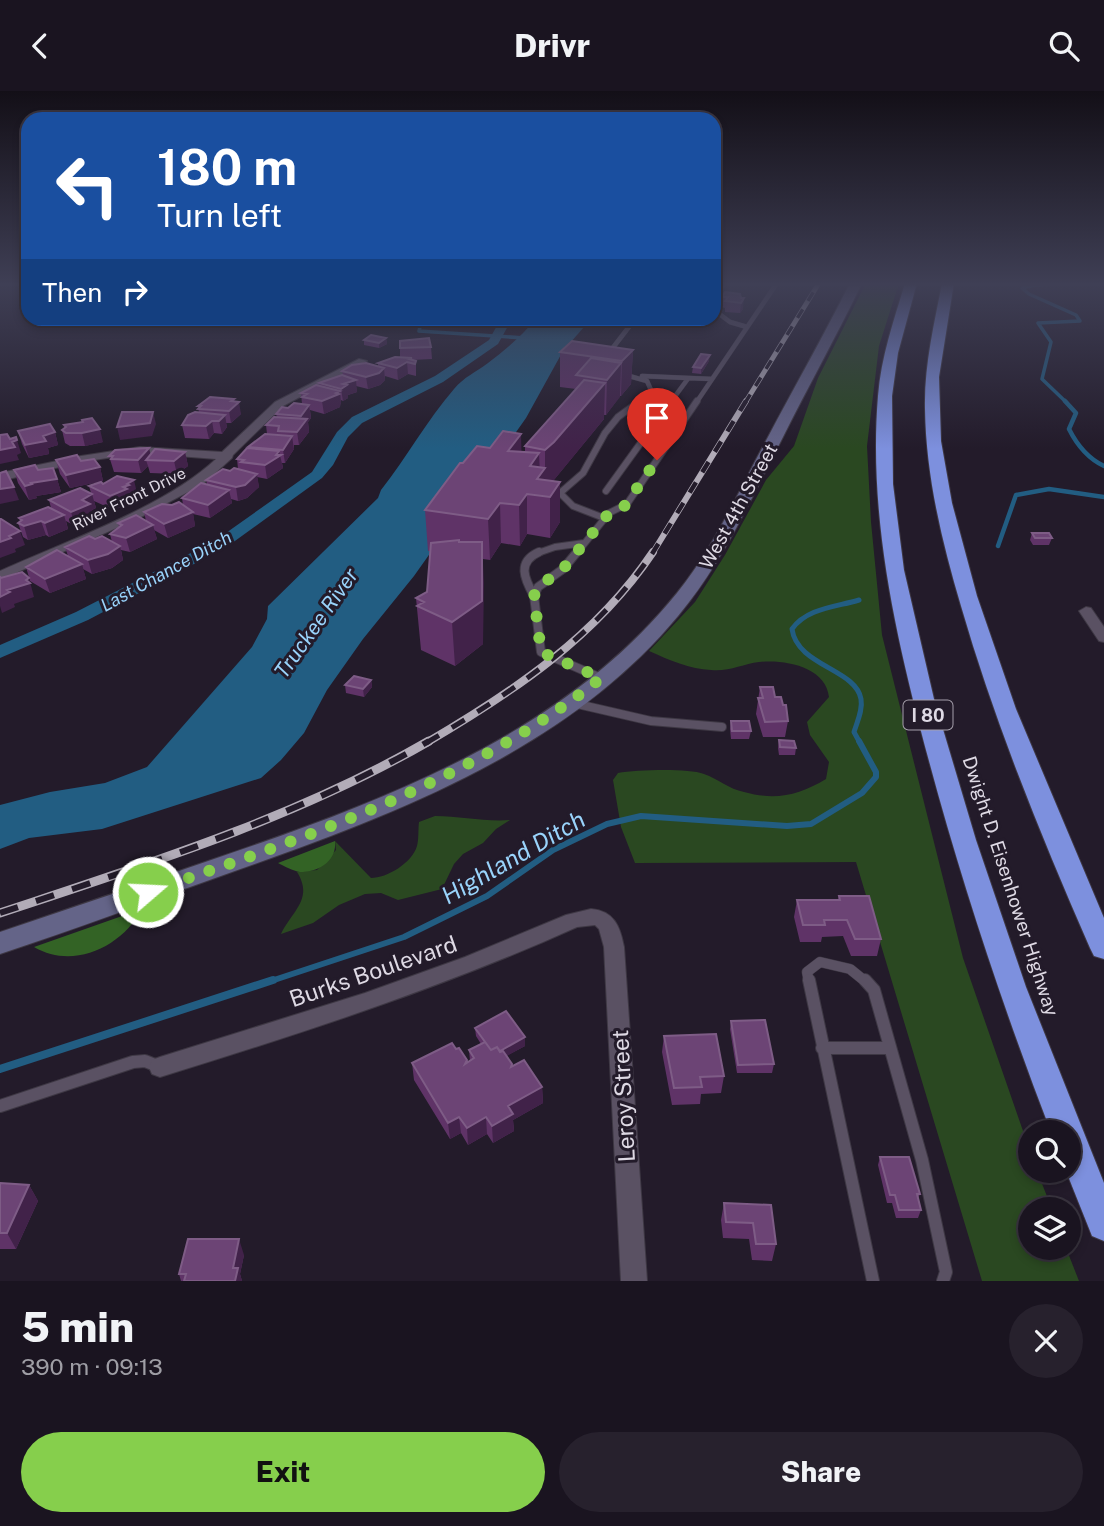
<!DOCTYPE html>
<html lang="en">
<head>
<meta charset="utf-8">
<style>
  body { margin:0; font-family:"Public Sans",sans-serif; background:#27212d; color:#f1f3f6; height:100vh; display:flex; flex-direction:column; font-size:26px; white-space:nowrap }
  * { box-sizing:border-box; margin:0 }
  p { font-size:23px; color:#9f9ea5 }
  .icon { flex:none; width:38px; height:38px; fill:none; stroke:currentColor; stroke-width:2; stroke-linecap:round; stroke-linejoin:round }
  .map { position:relative; height:1190px; overflow:hidden }
  .details { display:flex; flex-direction:column; background:#1a1420; flex:1 }
  .details>* { flex:none }
  .top-card { position:absolute; left:21px; top:21px; width:700px; height:214px; border-radius:21px; box-shadow:0 4px 10px #0003,0 0 0 2px #38333e; background:#1a4fa0; color:#fff; overflow:hidden }
  .controls { position:absolute; left:1018px; top:1029px; display:grid; gap:14px }
  .controls a { display:grid; place-items:center; width:63px; height:63px; border-radius:50%; background:#1a1420; box-shadow:0 4px 10px #0003,0 0 0 2px #38333e; font-size:35px }
  .pin { position:absolute; display:grid; place-items:center; width:60px; height:60px; color:#fff; margin:-72px -30px; border-radius:50% 50% 50% 0; rotate:-45deg; box-shadow:0 0 7px #0007 }
  .pin .icon { rotate:45deg }
  .me { position:absolute; width:77px; margin:-38px; rotate:71deg; stroke-linejoin:round; filter:drop-shadow(0 0 5px #0008) }
  .turn { display:flex; align-items:center; gap:24px; height:147px; padding:0 21px; font-size:32px }
  .turn .icon { width:91px; height:91px; stroke-width:2.5 }
  .turn b { display:block; font-size:49px; line-height:60px }
  .then { display:flex; align-items:center; height:66px; padding:0 21px; background:#0003; gap:14px; font-size:26px }
  .round { display:grid; place-items:center; flex:none; width:74px; height:74px; border-radius:37px; background:#27212d }
  .head { display:flex; align-items:center; justify-content:space-between; height:119px; padding:0 21px }
  h1 { font-size:42px; font-weight:800; line-height:52px }
  .cta { display:flex; gap:14px; margin-top:auto; padding:14px 21px }
  .cta a { flex:1; height:80px; border-radius:42px; background:#86cf4c; color:#111; font-size:28px; font-weight:800; line-height:80px; text-align:center }
  .cta a+a { background:#27212d; color:#f1f3f6 }
  header { display:flex; justify-content:space-between; align-items:center; height:91px; padding:0 21px; background:#1a1420; font-size:32px; font-weight:800 }
  .map>svg:first-child { display:block }
  .green { fill:#2a4821 }
  .forest { fill:#336325 }
  .water { fill:#225d82 }
  .lines { fill:none; stroke-linecap:round; stroke-linejoin:round }
  .stream-far4 { stroke:#225d82; stroke-width:3.5 }
  .stream-far3 { stroke:#225d82; stroke-width:4.5 }
  .stream-far2 { stroke:#225d82; stroke-width:5 }
  .stream-far1 { stroke:#225d82; stroke-width:6 }
  .stream { stroke:#225d82; stroke-width:8 }
  .canal { fill:#225d82; fill-rule:evenodd }
  .lane-far4-casing { stroke:#3e3844; stroke-width:5 }
  .lane-far3-casing { stroke:#3e3844; stroke-width:8 }
  .lane-far2-casing { stroke:#3e3844; stroke-width:10 }
  .lane-far1-casing { stroke:#3e3844; stroke-width:11 }
  .lane-casing { stroke:#3e3844; stroke-width:14 }
  .street-casing { stroke:#3e3844; stroke-width:2 }
  .secondary-casing { stroke:#3e3844; stroke-width:2 }
  .highway-casing { stroke:#3e3844; stroke-width:2 }
  .lane-far4 { stroke:#5a5163; stroke-width:4.5 }
  .lane-far3 { stroke:#5a5163; stroke-width:6 }
  .lane-far2 { stroke:#5a5163; stroke-width:8 }
  .lane-far1 { stroke:#5a5163; stroke-width:10 }
  .lane { stroke:#5a5163; stroke-width:12 }
  .street { fill:#5a5163; fill-rule:evenodd }
  .secondary { fill:#646488; fill-rule:evenodd }
  .highway { fill:#7d90de; fill-rule:evenodd }
  .rail-far3-casing { stroke:#b2acb8; stroke-width:5 }
  .rail-far2-casing { stroke:#b2acb8; stroke-width:6 }
  .rail-far1-casing { stroke:#b2acb8; stroke-width:8 }
  .rail-casing { stroke:#b2acb8; stroke-width:9 }
  .rail-far3 { stroke:#231b2a; stroke-width:3.5; stroke-dasharray:10; stroke-linecap:butt }
  .rail-far2 { stroke:#231b2a; stroke-width:4.5; stroke-dasharray:12; stroke-linecap:butt }
  .rail-far1 { stroke:#231b2a; stroke-width:5; stroke-dasharray:15; stroke-linecap:butt }
  .rail { stroke:#231b2a; stroke-width:6; stroke-dasharray:19; stroke-linecap:butt }
  .wall { fill:#5f3367 }
  .shaded-wall { fill:#412249 }
  .building { fill:#6c4475; stroke:#7e5c86; stroke-width:2 }
  .route { stroke:#86cf4c; stroke-width:12; stroke-dasharray:0 21.6 }
  .labels { text-anchor:middle; dominant-baseline:central; stroke-width:6; stroke-linejoin:round; paint-order:stroke }
  .far-street-label { font-size:16px; fill:#ded9e4; stroke:#231b2a }
  .far-water-label { font-size:18px; font-style:italic; fill:#99d3fb; stroke:#231b2a }
  .shield { fill:#231b2a; stroke:#a6a0ac; stroke-width:2 }
  .shield-label { font-size:18px; font-weight:bold; fill:#ded9e4 }
  .street-label { font-size:19px; fill:#ded9e4; stroke:#231b2a }
  .water-label { font-size:21px; font-style:italic; fill:#99d3fb; stroke:#231b2a }
  .near-street-label { font-size:23px; fill:#ded9e4; stroke:#231b2a }
  .near-water-label { font-size:24px; font-style:italic; fill:#99d3fb; stroke:#231b2a }
</style>
</head>
<body>
<header><svg class="icon" aria-label="back" viewBox="0 0 24 24"><path d="M15 5l-7 7 7 7"/></svg>Drivr<svg class="icon" aria-label="search" viewBox="0 0 24 24"><circle cx="10" cy="10" r="6"/><path d="M15 15l6 6"/></svg></header>
<div class="map">
<svg width="1104" height="1190" viewBox="0 0 1104 1190">
  <rect width="100%" height="100%" fill="#231b2a"/>
  <path class="green" d="M866 192H899L879 255 867 355 871 431 882 544 963 867 1031 1063V1080H1037L1052 1118H1031V1157H1066L1079 1190H982L856 771 635 772 621 736 613 689 618 682C637 679 687 677 704 683 718 688 729 698 744 701 776 710 799 704 826 688L829 671 810 644 807 631 829 606C826 576 785 568 759 571 743 573 728 581 711 579 690 578 669 569 649 560L695 511 725 464 766 389 794 355 818 287Z
    M435 725C460 725 485 731 510 729L496 738 483 752 463 763 454 773 442 798 398 809 381 802 365 803 339 814 313 832 281 843C292 820 314 808 297 781L317 779 336 759 335 750 371 787C387 787 412 772 417 755 419 748 418 738 419 731Z"/>
  <path class="forest" d="M335 750C337 770 319 781 300 781 293 780 284 775 278 772Z
    M142 818C122 856 73 879 34 856Z"/>
  <path class="water" d="M536 228H591L563 260 526 327 414 485 363 548 327 599 304 642 281 669 261 687 102 738 29 747 0 758V714L50 701 105 692 147 676 252 556 267 528 268 515 378 407 381 399C407 366 427 329 454 298 464 286 476 281 488 272 506 259 522 244 536 228Z"/>
  <g class="lines">
    <path class="stream-far4" d="M422 228 419 240 525 247
      M1067 312 1042 288 1051 251 1038 232 1080 230 1076 224 1029 203 1022 197 1035 194 1093 192"/>
    <path class="stream-far3" d="M1065 310 1076 322 1069 338C1077 354 1087 367 1104 375
      M998 455 1016 404 1049 398 1104 406"/>
    <path class="stream-far2" d="M859 509C836 516 807 517 792 538 797 575 856 578 861 608 863 619 857 631 854 641L860 652"/>
    <path class="stream-far1" d="M268 891 404 846 487 805 553 759 607 733 641 725 787 735 811 733 862 702 876 686V681L859 650"/>
    <path class="stream" d="M0 978 273 889"/>
    <path class="canal" d="M506 228H520L508 235 498 253 443 291 362 332 348 346 333 374 322 387 228 455 88 529 0 567V554L76 521 216 449 312 381 337 341 352 326 435 285 489 249 499 231Z"/>
    <defs>
      <path id="lane-far4" d="M714 203 726 192
        M714 219 730 231 747 236
        M608 263 632 232 639 228
        M622 283 647 290 651 299 638 312
        M642 285 712 288
        M670 312 687 289
        M696 312 777 192"/>
      <path id="lane-far3" d="M606 400 671 310
        M604 427 573 415 560 402 583 382 605 342 618 326 640 310
        M535 463 555 456 584 452
        M576 463 609 422 627 413 697 310"/>
      <path id="lane-far2" d="M577 461 563 478 538 496 534 505 541 561 601 587
        M534 505C524 487 517 471 539 461
        M573 612 651 630 722 636"/>
      <path id="lane-far1" d="M809 891 807 881 820 871 850 878 866 891"/>
      <path id="lane" d="M809 889 873 1190
        M865 889 874 899 922 1069 946 1181 943 1190
        M822 957H890
        M0 1015 133 971 145 970 160 976"/>
      <path id="street" d="M359 268 367 270 283 315 233 364 232 367 203 393 141 426 0 489V480C66 450 165 416 216 368L140 362 81 371 0 390V382L81 365 140 356 222 361 275 311Z
        M1086 516 1091 517 1104 536V551L1099 550 1079 520Z
        M591 818C614 820 620 835 624 856L647 1190H621L604 856 599 838 595 834 577 836C442 897 302 942 160 986L152 983 149 976 152 969 160 966 365 902 465 866 566 824Z"/>
      <path id="secondary" d="M850 192H862C837 244 809 294 783 346 751 408 723 471 678 525 563 664 382 728 218 786 145 812 73 839 0 863V841C71 817 142 793 214 768 381 711 562 645 677 502 715 455 739 399 768 346 795 295 824 244 850 192Z"/>
      <path id="highway" d="M905 192H917L898 262 892 305 893 393 904 479 934 608 976 749 1026 896 1104 1092V1150L1092 1145 1066 1080H1069V1041H1051C1004 919 963 796 929 670 897 551 868 428 878 305 881 266 894 229 905 192Z
        M942 192H954L939 286 941 350 952 412 977 505 1016 618 1104 827V868L1094 865 1090 857C1041 745 995 632 961 515 942 451 926 385 925 318 924 275 934 234 942 192Z"/>
    </defs>
    <use href="#lane-far4" class="lane-far4-casing"/>
    <use href="#lane-far3" class="lane-far3-casing"/>
    <use href="#lane-far2" class="lane-far2-casing"/>
    <use href="#lane-far1" class="lane-far1-casing"/>
    <use href="#lane" class="lane-casing"/>
    <use href="#street" class="street-casing"/>
    <use href="#secondary" class="secondary-casing"/>
    <use href="#highway" class="highway-casing"/>
    <use href="#lane-far4" class="lane-far4"/>
    <use href="#lane-far3" class="lane-far3"/>
    <use href="#lane-far2" class="lane-far2"/>
    <use href="#lane-far1" class="lane-far1"/>
    <use href="#lane" class="lane"/>
    <use href="#street" class="street"/>
    <use href="#secondary" class="secondary"/>
    <use href="#highway" class="highway"/>
    <defs>
      <path id="rail-far3" d="M745 312 819 192"/>
      <path id="rail-far2" d="M652 463 746 310"/>
      <path id="rail-far1" d="M426 652C513 601 596 546 653 461"/>
      <path id="rail" d="M0 822C145 774 296 727 429 650"/>
    </defs>
    <use href="#rail-far3" class="rail-far3-casing"/>
    <use href="#rail-far2" class="rail-far2-casing"/>
    <use href="#rail-far1" class="rail-far1-casing"/>
    <use href="#rail" class="rail-casing"/>
    <use href="#rail-far3" class="rail-far3"/>
    <use href="#rail-far2" class="rail-far2"/>
    <use href="#rail-far1" class="rail-far1"/>
    <use href="#rail" class="rail"/>
  </g>
  <path class="wall" d="M740 203 743 218 740 222 725 221V217L721 216 722 206Z
    M386 247 387 253 379 257 364 254V249Z
    M400 250 431 256 432 268 412 269 416 270V285L408 283 398 289 385 285V289L380 294 368 298 356 295 357 301 348 304V307L343 310 341 309 340 316 324 323 310 319 311 327 308 331 309 341 299 354H294V358L285 372H282L283 377 267 388 257 386 259 396 247 407 238 410 231 408 232 412 210 427 193 423 195 435 168 447 154 439 157 448 130 461 121 459 123 469 112 477 92 483 83 478 86 488 50 502 30 490 26 476 68 465 65 456 95 448 112 451 110 443 119 436 118 432 146 430 144 421 183 414 182 407 207 393 206 389 230 380 238 378 237 368 248 358V356L267 343 266 334 277 326 276 323 288 317 302 313 301 302 319 295V292L343 284 342 280 378 276V272L400 266Z
    M633 259 631 293 621 305H620L606 324H604V328L553 390 560 431 550 447 527 443 520 455 501 452 490 469 483 468V553L455 575 421 559 416 507 427 501 430 460H428L425 419 463 372 525 361V355L576 298 560 296V261Z
    M709 270 701 283 692 282 693 276Z
    M234 308 241 323 231 332H226L227 336 222 343 214 342 209 348 185 347 182 334 199 322 198 315Z
    M64 334 103 351 85 355H70L65 352 62 339 65 336Z
    M18 340 55 341 58 354 48 357 49 363 29 367 22 353Z
    M185 361 188 375 177 383 150 382 148 375 141 382 114 381 109 365Z
    M56 369 81 370 100 376 103 390 70 397 60 383Z
    M14 379H38L57 388 61 401 36 405 37 407 29 409 18 392Z
    M103 393 137 402 132 406V408L129 409 130 412 114 419 94 410 96 417 92 419 94 427 75 435 66 430 68 438 49 446 46 444 28 449 23 446 18 432 20 430 19 427 51 417 49 409 91 402 89 395Z
    M1032 442 1052 447 1049 454H1033L1030 449Z
    M371 589 372 596 364 606 346 602 345 594Z
    M760 596 775 606 788 630 785 646H763L756 623Z
    M731 630 751 640 749 648H731L730 638Z
    M779 649 796 657 795 664H779L778 657Z
    M839 805 881 848 877 865H851L843 845 822 846 821 851H800L794 826 797 809H838Z
    M731 930 774 973 772 982H737L730 938Z
    M475 937 525 955 506 965 512 973V976L542 996 543 1012 513 1029 514 1040 493 1052 487 1043 468 1054 461 1042 450 1048 414 989 412 972 456 958 468 971 470 970 469 959 481 953 476 945Z
    M664 945 724 985 721 1002 701 1003 700 1013 672 1014 662 961Z
    M880 1066 920 1103 918 1107 921 1119 918 1127H896L892 1112H887L878 1074Z
    M0 1092 29 1094 38 1110 16 1158H0Z
    M724 1112 771 1114 776 1153 772 1170 752 1169 749 1148 723 1147 721 1129Z
    M244 1164 240 1183 242 1190H181L179 1183Z"/>
  <path class="shaded-wall" d="M744 207 743 218 740 222 741 212Z
    M386 247 387 253 379 257V252Z
    M633 259 631 293 621 305 622 270Z
    M710 264 709 270 701 283V277Z
    M407 271 408 283 398 289 397 277Z
    M621 272 620 306 606 324 607 289Z
    M384 277 385 289 380 294 368 298 366 286Z
    M356 289 357 301 348 304V307L343 310 341 298 343 293Z
    M605 292 604 328 554 389 545 397V359Z
    M340 300 341 312 340 313V316L324 323 322 310Z
    M234 308 235 314 239 311 241 323 231 332 229 320 231 310Z
    M309 314 311 327 308 331 309 341 299 354 297 341 302 335 301 325Z
    M153 321 156 333 152 345 120 349 117 336Z
    M225 324 227 336 222 343 219 330Z
    M212 330 214 342 209 348 206 335Z
    M100 338 103 351 85 355 82 342Z
    M55 341 58 354 48 357 49 363 29 367 25 354 43 345Z
    M521 343 522 380 508 360Z
    M292 345 294 358 285 372 283 359Z
    M17 349 21 362 17 364 19 369 0 373V359L12 351Z
    M149 357 152 369H146L148 375 141 382 138 369Z
    M279 360 283 377 267 388 265 374Z
    M185 361 188 375 177 383 174 370Z
    M539 362 540 385 545 377V406L530 375Z
    M100 376 103 390 70 397 66 384Z
    M257 383 259 396 247 407 238 410 236 396Z
    M57 388 61 401 36 405 37 407 29 409 25 395 31 392Z
    M134 389 137 402 132 406V408L129 409 130 412 114 419 110 405Z
    M560 391V431L550 447V406Z
    M14 396 19 409 0 413V398Z
    M229 399 232 412 210 427 208 414Z
    M92 403 96 417 92 419 94 427 75 435 71 421 82 409Z
    M527 403V443L520 455 519 414Z
    M500 412 501 452 490 469 488 428Z
    M193 421 195 435 168 447 164 433Z
    M64 424 68 438 49 446 45 432Z
    M41 430 46 444 28 449 24 435Z
    M153 434 157 448 130 461 126 447Z
    M20 440 25 454 15 458 16 461 0 467V451Z
    M482 451 484 492 483 553 455 575 452 531Z
    M120 455 123 469 112 477 92 483 88 469Z
    M82 473 86 488 50 502 45 488Z
    M29 487 34 506 14 513 15 516 2 522 0 515V506L7 499Z
    M371 589 372 596 364 606 363 598Z
    M525 946V955L494 972V963Z
    M542 996 543 1012 513 1029 514 1040 493 1052 492 1035 508 1015Z
    M459 1026 461 1042 450 1048 448 1032Z
    M486 1026 487 1043 468 1054 467 1037Z
    M29 1094 38 1110 16 1158 7 1142Z
    M239 1148 244 1164 240 1183 242 1190H235L233 1177Z"/>
  <path class="building" d="M725 201 740 203 741 207H744L741 212 725 210 728 206H722Z
    M371 244 386 247 379 252 364 249Z
    M429 247 431 256 400 257V250Z
    M572 250 633 259 622 270 560 261Z
    M701 263 710 264 701 277 693 276Z
    M395 266 412 267 409 268 416 270 415 273 407 271 397 277 378 272Z
    M591 267 621 272 607 289 576 284Z
    M366 272 384 277 379 282 366 286 342 280 352 274Z
    M342 284 356 289 343 293 347 294 341 298 319 292Z
    M584 289 605 292 554 351 545 359 525 355Z
    M316 294 340 300 336 302 339 303 322 310 302 306 307 303 301 302Z
    M210 306 234 308 231 310 239 311 229 320 198 318 201 315H198Z
    M294 312 309 314 301 325 276 323 282 316 288 317Z
    M122 321H153L150 332 117 336Z
    M195 321 225 324 219 330H212L206 335 182 334 188 324Z
    M274 326 307 328 297 341 278 340 279 335 266 334Z
    M92 327 100 338 82 342H66L62 339 66 336 64 334 83 331 82 329Z
    M50 333 55 341 43 345 46 350 25 354 18 340Z
    M503 340 521 343 508 360 539 362 530 375 545 377 537 388 560 391 550 406 527 403 519 414 500 412 488 428 425 419 460 372H463L477 355 490 357Z
    M7 343 10 348 16 346 17 349 12 351 15 356 0 359V344Z
    M265 343 292 345 283 359 248 356Z
    M149 357 138 369 111 368 113 365H109L115 359Z
    M247 357 279 360 276 364H281L265 374 241 371 244 369 237 368Z
    M155 358 185 361 174 370 146 369Z
    M77 364 81 370 94 368 100 376 66 384 56 369Z
    M35 374 38 379 53 377 57 388 31 392 32 393 25 395 14 379Z
    M234 377 257 383 245 394 236 396 206 389 223 378 230 380Z
    M6 380 14 396 0 398V382Z
    M117 385 134 389 127 393 129 394 123 396 127 398 110 405 89 395 101 391 103 393Z
    M201 392 229 399 208 414 182 407Z
    M80 397 92 403 82 409 90 413 71 421 49 409Z
    M179 411 193 421 164 433 144 421 162 413 172 414Z
    M48 416 64 424 45 432 41 430 24 435 18 432 22 429 19 427Z
    M136 424 153 434 126 447 110 443 122 434 118 432Z
    M0 428H1L20 440 9 445 11 447 0 451Z
    M1032 442H1049L1052 447H1035Z
    M89 445 95 448 102 445 120 455 108 463 88 469 65 456Z
    M459 449V451H482V510L452 531 417 515 424 511 416 507 427 501 431 452Z
    M57 459 82 473 45 488 26 476Z
    M22 481 29 487 26 489 30 492 7 499 10 501 0 506V486L1 487Z
    M354 585 371 589 363 598 345 594Z
    M760 596H773L775 606H781L783 614H786L788 630 765 631 758 607H763Z
    M731 630H749L751 640H732Z
    M779 649 794 650 796 657 780 656Z
    M839 805H869L881 848H855L847 829H824L825 834H803L797 809H840Z
    M506 920 525 946 500 960 497 956 491 959 475 937Z
    M765 929 774 973 738 974 731 930Z
    M716 943 724 985 700 986 702 996 674 997 664 945Z
    M485 951 491 959 497 956 500 961 503 960 512 973 511 976 524 969 542 996 508 1015 513 1023 492 1035 486 1026 467 1037 459 1026 448 1032 412 972 452 952 456 958 459 957 467 969 465 973 474 967 469 959Z
    M880 1066H909L920 1103H917L921 1119H899L895 1104H890Z
    M0 1092 29 1094 7 1142H0Z
    M724 1112 771 1114 776 1153H756L753 1132 726 1131Z
    M188 1148H239L233 1177H238L235 1190H184L186 1183H179Z"/>
  <linearGradient id="sky" x2="0" y2="1"><stop stop-color="#130f17"/><stop offset="0.54" stop-color="#3f3f55"/><stop offset="1" stop-color="#3f3f55" stop-opacity="0"/></linearGradient>
  <rect width="1104" height="358" fill="url(#sky)"/>
  <g class="lines">
    <path class="route" d="M148 801C307 746 467 693 601 587L541 561 534 505 538 496 563 478 609 422 623 417 657 369"/>
  </g>
  <g class="labels">
    <g class="far-street-label">
      <text transform="translate(129 408) rotate(-26)">River Front Drive</text>
    </g>
    <g class="far-water-label">
      <text transform="translate(166 480) rotate(-29)">Last Chance Ditch</text>
    </g>
    <rect class="shield" x="903.5" y="609.5" width="49" height="29" rx="5"/>
    <g class="shield-label">
      <text x="928" y="624">I 80</text>
    </g>
    <g class="street-label">
      <text transform="translate(738 415) rotate(-61)">West 4th Street</text>
      <text transform="translate(1011 795) rotate(72)">Dwight D. Eisenhower Highway</text>
    </g>
    <g class="water-label">
      <text transform="translate(316 532) rotate(-55)">Truckee River</text>
    </g>
    <g class="near-street-label">
      <text transform="translate(373 880) rotate(-19)">Burks Boulevard</text>
      <text transform="translate(623 1005) rotate(-93)">Leroy Street</text>
    </g>
    <g class="near-water-label">
      <text transform="translate(513 766) rotate(-30)">Highland Ditch</text>
    </g>
  </g>
</svg>
<div class="controls">
<a><svg class="icon" aria-label="search" viewBox="0 0 24 24"><circle cx="10" cy="10" r="6"/><path d="M15 15l6 6"/></svg></a>
<a><svg class="icon" aria-label="layers" viewBox="0 0 24 24"><path d="M12 4l9 5-9 5-9-5zM3 14l9 5 9-5"/></svg></a>
</div>
<div class="pin" style="left:657px;top:369px;background:#d93025"><svg class="icon" aria-label="arrive" viewBox="0 0 24 24"><path d="M6 21V4h12l-3 4 3 4H6"/></svg></div>
<svg class="me" style="left:148px;top:801px" viewBox="-20 -20 40 40"><circle r="17" fill="#86cf4c" stroke="#fff" stroke-width="3"/><path d="M0-11L8 9 0 5-8 9z" fill="#fff"/></svg>
<div class="top-card">
<div class="turn"><svg class="icon" aria-label="left" viewBox="0 0 24 24"><path d="M17 20v-9H6M10 6l-5 5 5 5"/></svg><div><b>180 m</b>Turn left</div></div>
<div class="then">Then<svg class="icon" aria-label="right" viewBox="0 0 24 24"><path d="M7 20v-9h11M14 6l5 5-5 5"/></svg></div>
</div>
</div>
<section class="details">
<div class="head"><div><h1>5 min</h1><p>390 m · 09:13</p></div><a class="round"><svg class="icon" aria-label="close" viewBox="0 0 24 24"><path d="M6 6l12 12M18 6L6 18"/></svg></a></div>
<div class="cta"><a>Exit</a><a>Share</a></div>
</section>
</body>
</html>
